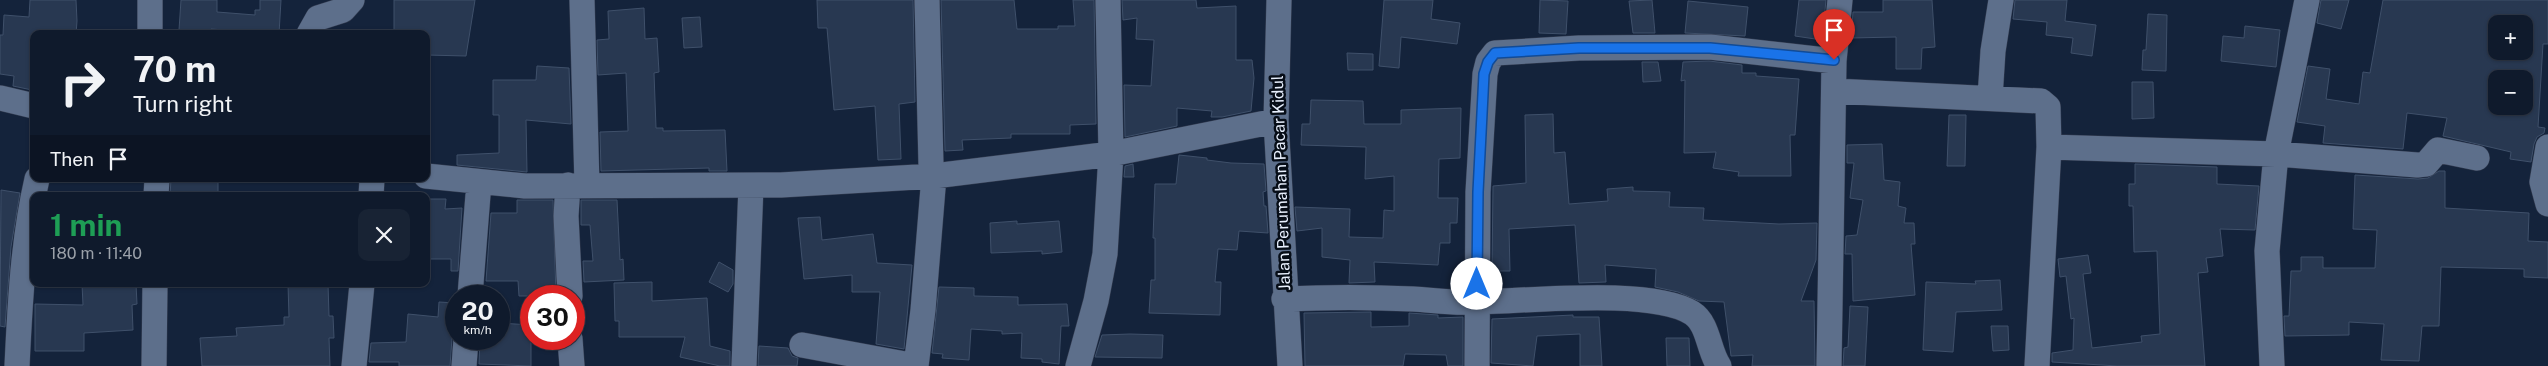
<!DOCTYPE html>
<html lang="en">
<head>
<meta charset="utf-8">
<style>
  body { margin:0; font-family:"Public Sans",sans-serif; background:#182334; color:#f1f3f6; height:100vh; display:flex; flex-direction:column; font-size:19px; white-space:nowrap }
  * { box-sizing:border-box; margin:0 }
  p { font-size:16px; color:#9ba1a9 }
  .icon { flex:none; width:28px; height:28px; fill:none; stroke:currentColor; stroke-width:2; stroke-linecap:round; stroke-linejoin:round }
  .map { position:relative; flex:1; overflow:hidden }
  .drawer { position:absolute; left:30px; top:192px; width:400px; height:95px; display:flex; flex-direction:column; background:#0f1a2c; border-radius:10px; box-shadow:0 1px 4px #0004,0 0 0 1px #2f3848 }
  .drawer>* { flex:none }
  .hud { position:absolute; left:30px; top:30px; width:400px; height:152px; border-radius:10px; box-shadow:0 1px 4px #0004,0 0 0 1px #2f3848; background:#0f1a2c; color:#f1f3f6; overflow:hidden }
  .tools { position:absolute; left:2488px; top:15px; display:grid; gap:10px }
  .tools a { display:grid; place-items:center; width:45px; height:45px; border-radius:10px; background:#0f1a2c; box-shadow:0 1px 4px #0004,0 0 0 1px #2f3848; font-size:25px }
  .speed { position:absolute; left:445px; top:285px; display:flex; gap:10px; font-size:25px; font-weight:700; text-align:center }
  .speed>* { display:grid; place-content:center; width:65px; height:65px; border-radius:50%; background:#0f1a2c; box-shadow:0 1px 4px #0004,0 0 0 1px #2f3848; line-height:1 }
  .speed small { font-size:12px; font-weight:400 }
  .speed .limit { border:8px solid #d22; background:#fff; color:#111 }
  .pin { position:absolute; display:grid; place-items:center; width:42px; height:42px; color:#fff; margin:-51px -21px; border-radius:50% 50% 50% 0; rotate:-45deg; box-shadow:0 0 5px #0007 }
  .pin .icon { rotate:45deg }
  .me { position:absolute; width:55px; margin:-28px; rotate:0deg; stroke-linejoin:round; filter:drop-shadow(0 0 4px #0008) }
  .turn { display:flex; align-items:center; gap:18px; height:105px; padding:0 20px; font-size:22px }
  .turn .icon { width:65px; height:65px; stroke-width:2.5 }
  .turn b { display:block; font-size:35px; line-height:42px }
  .then { display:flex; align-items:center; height:48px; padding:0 20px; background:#0003; gap:10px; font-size:19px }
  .round { display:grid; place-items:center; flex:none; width:52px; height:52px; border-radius:10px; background:#182334 }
  .summary { display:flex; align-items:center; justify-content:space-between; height:85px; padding:0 20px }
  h1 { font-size:30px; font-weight:700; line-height:38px; color:#1e9e55 }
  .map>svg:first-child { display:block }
  .building { fill:#283851; stroke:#3f506a; fill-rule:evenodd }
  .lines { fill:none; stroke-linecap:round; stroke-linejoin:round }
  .minor-casing { stroke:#343d51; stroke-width:26 }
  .minor { stroke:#5d6f8b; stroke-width:25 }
  .route-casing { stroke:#114b97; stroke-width:12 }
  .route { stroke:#1a73e8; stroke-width:9 }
  .labels { text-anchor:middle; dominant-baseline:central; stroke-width:5; stroke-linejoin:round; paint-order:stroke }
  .street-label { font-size:16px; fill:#e7effd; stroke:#060d17 }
</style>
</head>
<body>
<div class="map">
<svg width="2548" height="366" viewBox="0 0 2548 366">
  <rect width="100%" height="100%" fill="#14233b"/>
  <path class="building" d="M30 0H76L77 21 76 34H34L32 90 13 86 14 76 0 74V35H3L4 15 29 17Z
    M181 0H217V12L255 15V10H260V0H281L279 34 211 29 210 32 179 30Z
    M394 0H475L466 56 426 55V34H394Z
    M817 0H913L915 102 899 104 901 159 878 160 875 106 834 110 827 28H818Z
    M941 0H1014L1017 29H1058V26H1075L1073 0H1094L1096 124 1070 125V134H1011V138L962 140 963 150 945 151Z
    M1122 0H1196L1197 8 1236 6V60H1252L1254 78 1251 111 1222 117H1211L1212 111 1177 108V126L1125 137 1124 85 1151 86 1154 40 1136 39 1137 18 1123 20Z
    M1384 0H1433L1431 19 1460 23 1457 44 1401 37 1399 68 1379 66Z
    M1540 0 1568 1 1566 34 1539 33Z
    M1652 0 1655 33H1633L1629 1Z
    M1799 0H1826L1822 40 1795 36Z
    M1883 0H1932L1935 47 1922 48 1921 69H1896V37L1851 38 1853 12H1883Z
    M2015 0H2067L2065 21 2096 25 2092 56 2071 53 2073 38 2046 35 2047 22 2013 19Z
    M2321 0H2349L2341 29 2317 23Z
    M2383 0H2548V44H2543L2538 127 2545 128 2544 133 2537 137 2534 144 2531 162 2510 159 2511 152 2443 136 2447 118 2407 113 2403 149 2323 143 2325 126 2297 122 2308 66 2330 69 2326 99 2359 104 2363 72 2370 73ZM2496 24H2524V51H2496ZM2496 79H2524V106H2496Z
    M1688 1 1748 7 1745 36 1685 33Z
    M644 8 645 39 657 38 659 72 654 73 656 128H663V131L725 130 727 171H709V168L601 171 600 132 628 131 626 73 598 75 597 40 609 39 608 11Z
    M2148 14 2167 15 2166 71 2142 70 2143 50H2146Z
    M700 17 702 47 684 48 682 18Z
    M2245 26 2280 30 2276 67 2221 61 2223 36 2244 38Z
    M1347 53 1373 54V70H1348Z
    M1709 61 1742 65V73H1756V76L1799 79 1795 135H1790L1791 176H1738L1739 172 1713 168 1716 152 1684 153 1685 80 1681 81 1683 62Z
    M1642 62H1658L1661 81 1643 82Z
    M537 66 569 68 571 124 526 120 527 172 457 165V155L499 153V115H493V80H536Z
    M2132 82H2153L2154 118 2132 119Z
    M1311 100 1363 101 1364 124H1401V110L1461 108 1460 158 1439 159 1438 198H1458L1457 223H1450V243H1440L1438 265 1374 262 1375 282 1349 283 1350 260 1322 257V228L1297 231 1295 207 1350 209 1349 237 1383 238 1384 210 1394 211V176L1365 179 1366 147 1301 145 1302 124H1310Z
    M1553 114 1554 153 1565 152 1569 204 1608 201 1607 189 1633 187V191L1670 192 1669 207 1704 208 1703 220 1779 224 1817 223 1816 260 1801 301H1814L1815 366H1752L1753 355 1731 356 1724 302 1699 301 1678 292 1655 287 1656 269 1605 265 1606 282 1579 283 1575 225 1509 229 1510 271H1492L1493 186 1526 183 1525 115Z
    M1949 115H1966L1965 166H1947Z
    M1882 144 1884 180 1900 182 1898 206 1906 208 1904 223H1914L1915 244H1911L1915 295 1853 301 1852 254H1845L1846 236 1857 235 1863 200 1850 198 1854 163H1847V145Z
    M1179 155 1207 158V160L1231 163 1264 164 1266 191 1263 192 1264 206H1266L1268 233 1239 231 1237 250 1218 249 1215 282H1221L1220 315 1149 313 1151 280H1155V238H1153L1155 184H1176Z
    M1133 164 1134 177H1124L1125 166Z
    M2135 164 2217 167V184L2259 186 2255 230 2220 229 2223 256 2206 258 2208 272 2198 273 2205 366H2118L2052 362V353L2073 350 2074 318 2071 319 2066 276 2060 277 2058 259 2088 255 2091 273 2083 274 2092 348 2142 342 2141 336 2160 334 2157 251 2134 252 2133 206H2129V184H2135Z
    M2439 171H2445V208L2529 213 2528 241 2548 242V278L2524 277V269L2441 267 2439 326H2422L2419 361 2381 360 2384 324 2349 322V335L2285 336 2284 316H2289L2291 271H2301V257H2323V268H2375L2377 230 2353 229 2355 175 2418 179 2428 178Z
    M171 179H218V196H170Z
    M1 190 20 193 11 247 5 327 0 326Z
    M426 199H446L445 209 462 208 458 271H451V259H427Z
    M517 200H553L556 296H519L518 281H486L491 213H517Z
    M581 200H617L620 260 623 259 624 280 584 282 583 261H593L590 225H581Z
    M820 217 822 240 873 234 877 263 912 265 904 349 876 344 880 292H852V275L804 279 798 218Z
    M1017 221V224L1059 221 1062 252 1042 254V251L991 253 990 223Z
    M719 262 733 270V284L728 292 709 282Z
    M2000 280 2002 310 1956 312 1953 352 1923 350 1926 282 1976 284 1975 281Z
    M652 282V301L707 298 710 346 730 351V366H720L680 357 685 337H619V321H615L614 283Z
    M82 284H136L137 304 132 305 133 330 84 333V351H35V304L83 305Z
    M288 284H328L329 316H333L334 338H329L330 366H202L200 338 237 336 236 328 284 325V317H289Z
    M939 287 974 288V296L1018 297V305L1067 304 1069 326H1061L1059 364 1042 362V359L1021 358 1022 333 1002 334V331L971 329 969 360 942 358 943 354 932 353Z
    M439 302 456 303V329L452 338 450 366H399V362H369L371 343 406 342 408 314 438 317Z
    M1850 306 1868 307 1865 366H1843L1844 348 1848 347Z
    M1371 312V327L1409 326V313L1438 315V318L1463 317V366H1448L1446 355 1405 354 1403 366H1305L1304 313Z
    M1573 315V317H1599L1602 366H1580V334L1537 336 1533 366 1491 363 1492 319Z
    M499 323 531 325V366L479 364 480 339H499Z
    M1991 326H2008L2009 350 1993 351Z
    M1130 334 1163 335 1162 358 1095 357 1102 335Z
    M1666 338H1689L1690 366H1667Z
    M759 346 788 348 792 356 798 358 797 366H758Z"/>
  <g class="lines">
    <defs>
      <path id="minor" d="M582 0 587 185
        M1279 0 1276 121 1290 366
        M150 34V0
        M309 34 318 18 343 10 352 0
        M1834 91 2041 101 2048 107 2049 147 2037 366
        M0 98 34 106
        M1990 98 1993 51 2001 0
        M2049 147 2276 154 2417 165 2426 164 2438 150 2477 158
        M2548 147 2542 182 2548 204
        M426 176 525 186 781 185 934 176 1111 154 1276 121
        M568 185 566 216 570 296
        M156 196 157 179
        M371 196 372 179
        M470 296 479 182
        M1284 299C1327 297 1371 297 1413 299 1432 300 1451 303 1470 302 1522 302 1650 287 1692 313 1709 324 1708 350 1719 366
        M570 339 572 366
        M802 345 916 366
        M17 366C20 303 23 240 37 179
        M154 366 155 284
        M354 366 362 284
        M464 366 466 339
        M744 366 751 186
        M916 366 923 310 934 176 931 165 927 0
        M1078 366 1096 301 1105 254 1111 154 1108 0
        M1477 366 1478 192 1485 74 1488 62 1495 53 1579 48 1710 47 1834 61
        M1829 366 1834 61 1840 0
        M2272 366 2267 251 2276 154 2307 0"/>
    </defs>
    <use href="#minor" class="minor-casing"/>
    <use href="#minor" class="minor"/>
  </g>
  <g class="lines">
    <defs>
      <path id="route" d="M1477 284 1478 192 1484 74 1488 62 1495 53 1579 48H1710L1834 60"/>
    </defs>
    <use href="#route" class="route-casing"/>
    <use href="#route" class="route"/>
  </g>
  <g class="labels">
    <g class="street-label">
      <text transform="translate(1281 183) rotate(-92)">Jalan Perumahan Pacar Kidul</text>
    </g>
  </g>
</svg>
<div class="tools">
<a>+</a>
<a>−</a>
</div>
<div class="speed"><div>20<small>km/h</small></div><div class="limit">30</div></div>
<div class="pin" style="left:1834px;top:60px;background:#d93025"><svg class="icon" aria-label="arrive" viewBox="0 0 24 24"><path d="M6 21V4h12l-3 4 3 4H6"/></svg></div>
<svg class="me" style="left:1477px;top:284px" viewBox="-20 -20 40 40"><circle r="19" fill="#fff"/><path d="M0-13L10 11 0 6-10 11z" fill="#1a73e8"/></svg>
<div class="hud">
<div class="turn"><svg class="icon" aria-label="right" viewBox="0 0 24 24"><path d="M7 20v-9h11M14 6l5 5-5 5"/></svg><div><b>70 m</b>Turn right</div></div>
<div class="then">Then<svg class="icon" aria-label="arrive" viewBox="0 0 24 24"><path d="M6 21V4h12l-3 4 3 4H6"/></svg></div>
</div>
<section class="drawer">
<div class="summary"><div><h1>1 min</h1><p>180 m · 11:40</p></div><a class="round"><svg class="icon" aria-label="close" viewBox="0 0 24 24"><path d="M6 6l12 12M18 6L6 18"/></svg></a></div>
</section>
</div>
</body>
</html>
